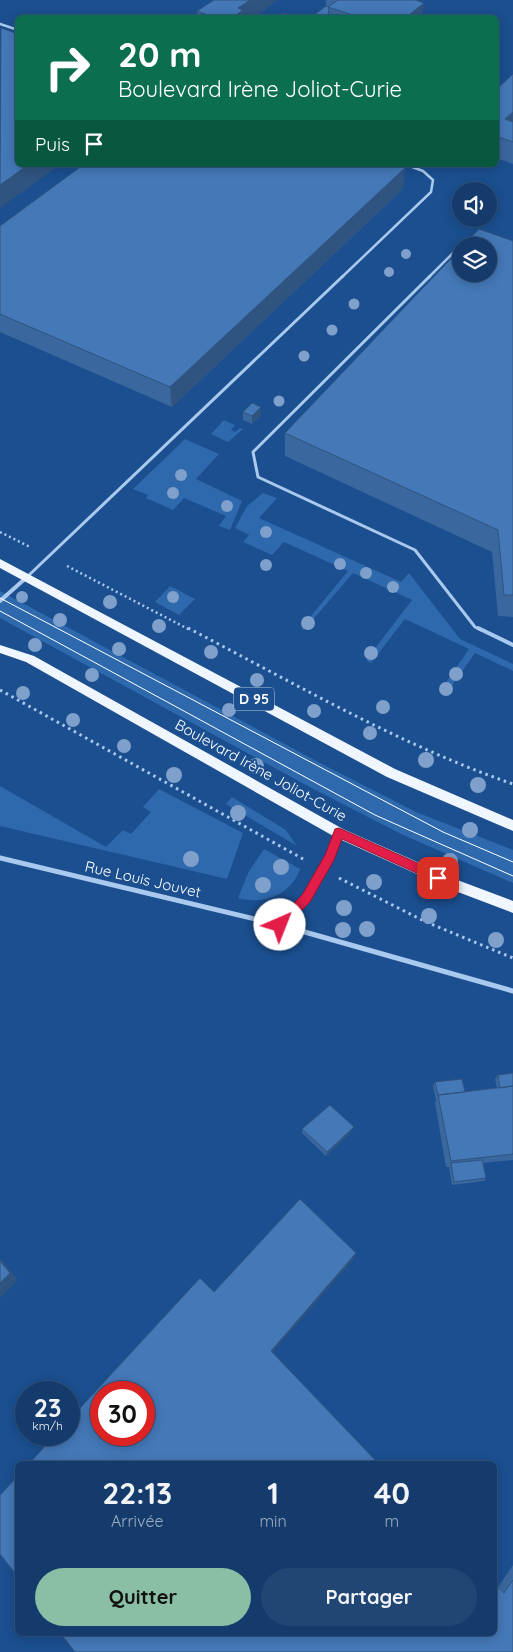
<!DOCTYPE html>
<html lang="fr">
<head>
<meta charset="utf-8">
<style>
  body { margin:0; font-family:Quicksand,sans-serif; background:#214673; color:#f1f3f6; height:100vh; display:flex; flex-direction:column; font-size:19px; white-space:nowrap }
  * { box-sizing:border-box; margin:0 }
  p { font-size:16px; color:#9dadc1 }
  .icon { flex:none; width:28px; height:28px; fill:none; stroke:currentColor; stroke-width:2; stroke-linecap:round; stroke-linejoin:round }
  .map { position:relative; flex:1; overflow:hidden }
  .sheet { position:absolute; left:15px; top:1461px; width:482px; height:175px; display:flex; flex-direction:column; background:#143b6b; border-radius:8px; box-shadow:0 2px 12px #0003,0 0 0 1px #33557e }
  .sheet>* { flex:none }
  .guide { position:absolute; left:15px; top:15px; width:484px; height:152px; border-radius:8px; box-shadow:0 2px 12px #0003,0 0 0 1px #33557e; background:#0b6e4f; color:#fff; overflow:hidden }
  .controls { position:absolute; left:452px; top:182px; display:grid; gap:10px }
  .controls a { display:grid; place-items:center; width:45px; height:45px; border-radius:50%; background:#143b6b; box-shadow:0 2px 12px #0003,0 0 0 1px #33557e; font-size:25px }
  .speed { position:absolute; left:15px; top:1381px; display:flex; gap:10px; font-size:25px; font-weight:700; text-align:center }
  .speed>* { display:grid; place-content:center; width:65px; height:65px; border-radius:50%; background:#143b6b; box-shadow:0 2px 12px #0003,0 0 0 1px #33557e; line-height:1 }
  .speed small { font-size:12px; font-weight:400 }
  .speed .limit { border:8px solid #d22; background:#fff; color:#111 }
  .pin { position:absolute; display:grid; place-items:center; width:42px; height:42px; color:#fff; margin:-21px; border-radius:10px; box-shadow:0 2px 8px #0006 }
  .me { position:absolute; width:55px; margin:-28px; rotate:44deg; stroke-linejoin:round; filter:drop-shadow(0 0 4px #0008) }
  .turn { display:flex; align-items:center; gap:18px; height:105px; padding:0 20px; font-size:22px }
  .turn .icon { width:65px; height:65px; stroke-width:2.5 }
  .turn b { display:block; font-size:35px; line-height:42px }
  .then { display:flex; align-items:center; height:48px; padding:0 20px; background:#0003; gap:10px; font-size:19px }
  .eta { display:flex; justify-content:space-evenly; align-items:center; height:85px; text-align:center }
  .eta b { font-size:30px; font-weight:800; line-height:35px }
  .action { display:flex; gap:10px; margin-top:auto; padding:10px 20px }
  .action a { flex:1; height:58px; border-radius:30px; background:#8abfa5; color:#111; font-size:20px; font-weight:800; line-height:58px; text-align:center }
  .action a+a { background:#214673; color:#f1f3f6 }
  .map>svg:first-child { display:block }
  .green { fill:#2e69ad }
  .lines { fill:none; stroke-linecap:round; stroke-linejoin:round }
  .path-far1 { stroke:#a9c9ee; stroke-width:2.5; stroke-dasharray:2 3; stroke-linecap:butt }
  .path { stroke:#a9c9ee; stroke-width:3; stroke-dasharray:2.5 4; stroke-linecap:butt }
  .lane-far2 { stroke:#a9c9ee; stroke-width:2.5 }
  .lane-far1 { stroke:#a9c9ee; stroke-width:3 }
  .lane { stroke:#a9c9ee; stroke-width:4 }
  .street-far1 { stroke:#a9c9ee; stroke-width:4 }
  .street { stroke:#a9c9ee; stroke-width:5 }
  .primary { fill:#f0f6ff; fill-rule:evenodd }
  .tram { stroke:#fff; stroke-width:1 }
  .tree { fill:#7ea0ca }
  .wall { fill:#3a679d }
  .shaded-wall { fill:#305480 }
  .building { fill:#4478b7; stroke:#305480; fill-rule:evenodd }
  .route { fill:#e11d48; stroke:#92132f }
  .labels { text-anchor:middle; dominant-baseline:central; stroke-width:4; stroke-linejoin:round; paint-order:stroke }
  .shield { fill:#1b4f8f; stroke:#bbcadd; stroke-width:1 }
  .shield-label { font-size:14px; font-weight:bold; fill:#fff }
  .street-label { font-size:15px; fill:#fff; stroke:#1b4f8f }
</style>
</head>
<body>
<div class="map">
<svg width="513" height="1652" viewBox="0 0 513 1652">
  <rect width="100%" height="100%" fill="#1b4f8f"/>
  <path class="green" d="M224 420 235 425 231 430 235 432 240 428 243 429 228 442 211 434Z
    M185 439 219 454 196 479 242 501 230 530 219 526 226 516 184 498 173 510 146 498 148 495 133 489Z
    M263 493 277 498 259 518 401 582 409 573 460 639 513 664V671L475 653 446 694 440 691 469 649 405 619 371 663 366 660 412 600 353 573 304 630 301 628 348 571 284 542 272 555 243 542 249 535 235 528 247 506Z
    M170 586 195 599 179 615 155 602Z
    M0 591 320 763 416 812 513 850V883L401 834 304 784 0 618Z
    M0 786 106 847 123 830 131 834 151 812 143 807 159 789 243 833 227 879 0 826Z
    M232 797 286 830 297 846 226 804Z
    M264 849 300 869C291 895 264 905 238 898L249 871Z"/>
  <g class="lines">
    <path class="path-far1" d="M0 532 30 547
      M67 566 190 630"/>
    <path class="path" d="M188 628C294 683 400 745 513 784
      M0 690 305 860
      M339 878 424 921 513 958"/>
    <path class="lane-far2" d="M0 24 18 30
      M342 277 431 192 433 180 423 171 407 165
      M429 277 465 241H472"/>
    <path class="lane-far1" d="M430 276 253 452 258 477 415 550 475 627 481 630
      M27 577 343 276"/>
    <path class="lane" d="M478 628 513 645"/>
    <path class="street-far1" d="M0 601 27 577"/>
    <path class="street" d="M0 858 280 925 513 991
      M280 925C306 897 326 869 339 833"/>
    <path class="primary" d="M0 559 395 769 513 820V831L387 777 0 568Z
      M0 645 34 656 343 829 460 881 513 901V913L450 889 335 837 26 662 0 653Z"/>
    <path class="tram" d="M0 598 443 832 513 862
      M0 611 375 815 513 876"/>
  </g>
  <g class="tree">
    <circle cx="406" cy="254" r="5"/>
    <circle cx="389" cy="272" r="5"/>
    <circle cx="354" cy="304" r="5.5"/>
    <circle cx="332" cy="330" r="5.5"/>
    <circle cx="304" cy="356" r="5.5"/>
    <circle cx="279" cy="401" r="5.5"/>
    <circle cx="181" cy="475" r="6"/>
    <circle cx="173" cy="493" r="6"/>
    <circle cx="227" cy="506" r="6"/>
    <circle cx="266" cy="532" r="6"/>
    <circle cx="340" cy="564" r="6"/>
    <circle cx="266" cy="565" r="6"/>
    <circle cx="366" cy="573" r="6"/>
    <circle cx="393" cy="587" r="6"/>
    <circle cx="22" cy="597" r="6"/>
    <circle cx="173" cy="597" r="6"/>
    <circle cx="110" cy="602" r="7"/>
    <circle cx="60" cy="620" r="7"/>
    <circle cx="308" cy="623" r="7"/>
    <circle cx="159" cy="626" r="7"/>
    <circle cx="35" cy="645" r="7"/>
    <circle cx="119" cy="649" r="7"/>
    <circle cx="211" cy="652" r="7"/>
    <circle cx="371" cy="653" r="7"/>
    <circle cx="456" cy="674" r="7"/>
    <circle cx="92" cy="675" r="7"/>
    <circle cx="257" cy="680" r="7"/>
    <circle cx="446" cy="689" r="7"/>
    <circle cx="23" cy="693" r="7"/>
    <circle cx="383" cy="707" r="7"/>
    <circle cx="229" cy="710" r="7"/>
    <circle cx="314" cy="711" r="7"/>
    <circle cx="73" cy="720" r="7"/>
    <circle cx="370" cy="733" r="7"/>
    <circle cx="124" cy="746" r="7"/>
    <circle cx="426" cy="760" r="8"/>
    <circle cx="256" cy="766" r="8"/>
    <circle cx="174" cy="775" r="8"/>
    <circle cx="478" cy="785" r="8"/>
    <circle cx="238" cy="813" r="8"/>
    <circle cx="470" cy="830" r="8"/>
    <circle cx="191" cy="859" r="8"/>
    <circle cx="450" cy="861" r="8"/>
    <circle cx="281" cy="867" r="8"/>
    <circle cx="374" cy="882" r="8"/>
    <circle cx="263" cy="885" r="8"/>
    <circle cx="344" cy="908" r="8"/>
    <circle cx="429" cy="916" r="8"/>
    <circle cx="367" cy="929" r="8"/>
    <circle cx="343" cy="930" r="8"/>
    <circle cx="496" cy="940" r="8"/>
  </g>
  <path class="wall" d="M214 0H277L253 18H196L198 17 197 11Z
    M326 0H415L422 18H314V15L326 6Z
    M513 74V164L496 158V90Z
    M403 189 172 407 0 332V226Z
    M513 241V617L498 616 492 552 285 456V433Z
    M261 407V415L252 424 243 420V412Z
    M513 1073V1161V1160L483 1163 486 1178 484 1181 452 1185 449 1167H446L435 1103 436 1100 433 1086 435 1082 465 1092 497 1088 495 1079 498 1075Z
    M302 1129 352 1131 326 1156 302 1133Z
    M513 1565V1652L498 1587Z"/>
  <path class="shaded-wall" d="M250 0H277L253 18H232L238 8Z
    M424 3 422 18H405Z
    M513 112V128L502 139 505 119Z
    M28 165H60L0 208V185Z
    M405 168 403 189 172 407 170 387Z
    M261 407V415L252 424V416Z
    M354 1127 352 1131 326 1156 327 1152Z
    M356 1253 353 1260 270 1355 271 1351Z
    M0 1258 18 1280 0 1298Z"/>
  <path class="building" d="M214 0H250L238 8 243 10 232 18H216L197 11Z
    M338 0H415L424 3 405 18H362L328 7Z
    M326 6 329 7 328 18H324L314 15Z
    M284 13 299 18H277Z
    M1 28 18 34V165H28L0 185Z
    M513 74V112L505 119 513 122V142L496 136V90Z
    M83 165H395L405 168 170 387 0 314V226Z
    M479 229 513 241V595H504L498 530 285 433 461 248V274H489V246H463Z
    M252 403 261 407 252 416 243 412Z
    M513 1073V1086L500 1088 498 1075Z
    M462 1079 465 1092 438 1095 439 1098 435 1082Z
    M513 1086V1154L451 1161 438 1095Z
    M330 1105 354 1127 327 1152 302 1129Z
    M482 1160 486 1178 454 1182 451 1163Z
    M300 1199 356 1253 271 1351 379 1464H29L55 1435H69V1420L200 1278 214 1292ZM101 1392H144V1435H101Z
    M0 1261 10 1273 0 1283Z
    M18 1476V1577L0 1554V1495Z
    M513 1580V1652H75L61 1634H495V1584L504 1593Z"/>
  <path class="route" d="M339 828 442 874V881H434L342 839 334 860 310 902 284 929H276L274 925 276 921 302 895 325 855 335 829Z"/>
  <g class="labels">
    <rect class="shield" x="234" y="687.5" width="40" height="23" rx="4"/>
    <g class="shield-label">
      <text x="254" y="699">D 95</text>
    </g>
    <g class="street-label">
      <text transform="translate(261 770) rotate(29)">Boulevard Irène Joliot-Curie</text>
      <text transform="translate(143 879) rotate(13)">Rue Louis Jouvet</text>
    </g>
  </g>
</svg>
<div class="controls">
<a><svg class="icon" aria-label="sound" viewBox="0 0 24 24"><path d="M4 9h4l5-4v14l-5-4H4zM17 9q2 3 0 6"/></svg></a>
<a><svg class="icon" aria-label="layers" viewBox="0 0 24 24"><path d="M12 4l9 5-9 5-9-5zM3 14l9 5 9-5"/></svg></a>
</div>
<div class="speed"><div>23<small>km/h</small></div><div class="limit">30</div></div>
<div class="pin" style="left:438px;top:878px;background:#d93025"><svg class="icon" aria-label="arrive" viewBox="0 0 24 24"><path d="M6 21V4h12l-3 4 3 4H6"/></svg></div>
<svg class="me" style="left:280px;top:925px" viewBox="-20 -20 40 40"><circle r="19" fill="#fff"/><path d="M0-13L10 11 0 6-10 11z" fill="#e11d48"/></svg>
<div class="guide">
<div class="turn"><svg class="icon" aria-label="right" viewBox="0 0 24 24"><path d="M7 20v-9h11M14 6l5 5-5 5"/></svg><div><b>20 m</b>Boulevard Irène Joliot-Curie</div></div>
<div class="then">Puis<svg class="icon" aria-label="arrive" viewBox="0 0 24 24"><path d="M6 21V4h12l-3 4 3 4H6"/></svg></div>
</div>
<section class="sheet">
<div class="eta">
<div><b>22:13</b><p>Arrivée</p></div>
<div><b>1</b><p>min</p></div>
<div><b>40</b><p>m</p></div>
</div>
<div class="action"><a>Quitter</a><a>Partager</a></div>
</section>
</div>
</body>
</html>
